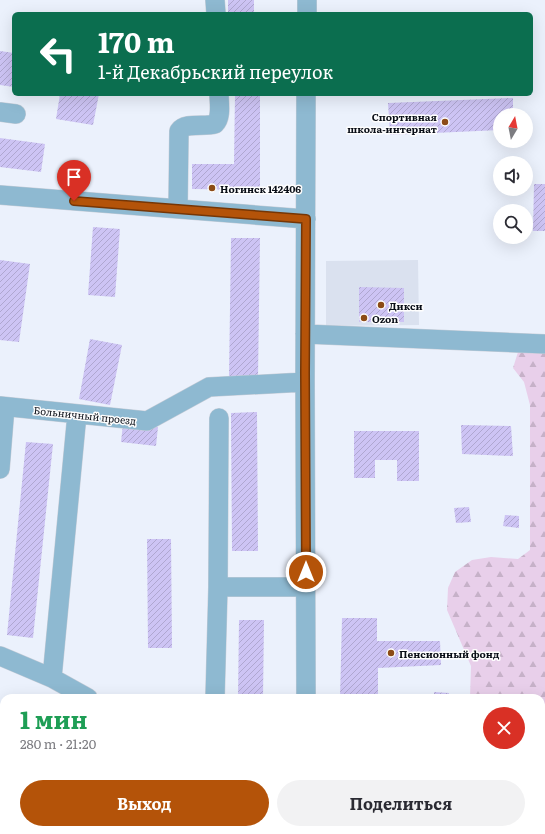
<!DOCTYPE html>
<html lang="ru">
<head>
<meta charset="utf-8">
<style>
  body { margin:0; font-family:Literata,serif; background:#f2f2f3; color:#2b2b33; height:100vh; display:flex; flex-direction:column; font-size:15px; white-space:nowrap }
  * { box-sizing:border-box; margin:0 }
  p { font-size:13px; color:#7c7c81 }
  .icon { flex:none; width:22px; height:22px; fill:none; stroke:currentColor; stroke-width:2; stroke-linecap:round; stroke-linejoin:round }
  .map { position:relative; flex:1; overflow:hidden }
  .sheet { position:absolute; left:0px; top:694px; width:545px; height:140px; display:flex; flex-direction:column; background:#fff; border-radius:12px 12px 0 0; box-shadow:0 4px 16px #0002 }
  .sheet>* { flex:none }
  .top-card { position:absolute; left:12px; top:12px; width:521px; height:84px; border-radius:6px; box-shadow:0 4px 16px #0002; background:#0b6e4f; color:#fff; overflow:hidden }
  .needle { width:26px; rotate:10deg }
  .controls { position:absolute; left:493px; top:108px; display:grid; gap:8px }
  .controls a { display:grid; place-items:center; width:40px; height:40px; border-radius:50%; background:#fff; box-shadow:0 4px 16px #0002; font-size:20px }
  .pin { position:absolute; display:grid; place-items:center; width:34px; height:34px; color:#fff; margin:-41px -17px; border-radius:50% 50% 50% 0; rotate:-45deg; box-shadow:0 0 4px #0007 }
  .pin .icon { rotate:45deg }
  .me { position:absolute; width:44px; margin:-22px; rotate:0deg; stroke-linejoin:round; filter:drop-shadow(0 0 3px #0008) }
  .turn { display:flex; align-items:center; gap:14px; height:84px; padding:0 20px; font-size:18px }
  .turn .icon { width:52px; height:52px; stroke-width:2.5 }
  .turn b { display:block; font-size:28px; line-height:34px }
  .round { display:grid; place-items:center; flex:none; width:42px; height:42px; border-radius:21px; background:#f2f2f3 }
  .headline { display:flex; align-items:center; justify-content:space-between; height:68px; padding:0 20px }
  h1 { font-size:24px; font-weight:700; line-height:30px; color:#1e9e55 }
  .cta { display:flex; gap:8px; margin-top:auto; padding:8px 20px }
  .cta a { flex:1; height:46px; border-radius:24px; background:#b45309; color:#fff; font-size:16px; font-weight:700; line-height:46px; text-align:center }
  .cta a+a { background:#f2f2f3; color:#2b2b33 }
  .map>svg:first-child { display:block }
  .built { fill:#dae1ef }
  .forest { fill:url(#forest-firs) }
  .building { fill:url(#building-hatch) }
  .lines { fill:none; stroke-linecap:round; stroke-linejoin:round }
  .minor-casing { stroke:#c7cdd7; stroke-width:20 }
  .minor { stroke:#8eb9d1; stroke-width:19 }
  .route-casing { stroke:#753606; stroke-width:10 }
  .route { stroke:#b45309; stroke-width:7 }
  .poi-dot { fill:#8c4b16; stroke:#fefefe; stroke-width:1.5 }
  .labels { text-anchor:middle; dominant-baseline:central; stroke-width:3; stroke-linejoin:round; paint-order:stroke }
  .poi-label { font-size:10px; font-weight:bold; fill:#080d16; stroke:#fefefe; text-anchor:start }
  .street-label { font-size:10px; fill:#080d16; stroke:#fefefe }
</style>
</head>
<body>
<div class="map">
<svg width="545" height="834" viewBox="0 0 545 834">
  <defs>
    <pattern id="forest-firs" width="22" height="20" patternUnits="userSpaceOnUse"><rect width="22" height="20" fill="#e8cfea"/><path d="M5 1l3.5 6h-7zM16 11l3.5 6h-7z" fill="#c6b1c8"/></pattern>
    <pattern id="building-hatch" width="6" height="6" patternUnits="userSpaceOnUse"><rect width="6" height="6" fill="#cdc4f4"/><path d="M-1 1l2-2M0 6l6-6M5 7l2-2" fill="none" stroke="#afa7d0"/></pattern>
  </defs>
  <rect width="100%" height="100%" fill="#ebf1fc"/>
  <path class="built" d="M418 260 419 325 326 326V261Z"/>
  <path class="forest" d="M518 352 545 353V773H541V698H470L471 666 447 610 448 588 455 572 472 560 491 557 518 559 530 550V405L524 382 513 368Z"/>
  <path class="building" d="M228 0H254V14H228Z
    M0 51 14 53V87L0 85Z
    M60 94H99L93 125 56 119Z
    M235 94H260V190L192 189V164H234Z
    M513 98V115H500V130L390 135 388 103Z
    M0 138 45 144 41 172 0 167Z
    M534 184H545V231H533Z
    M93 227 120 229 115 297 88 295Z
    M231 238H260L258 378H229Z
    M0 260 30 264 19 342 0 340Z
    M359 287 404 288V322H359Z
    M90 339 122 345 110 405 79 399Z
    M257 412 258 551H232L231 413Z
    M123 424 158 427 156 446 121 442Z
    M461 425 511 426 513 456 462 454Z
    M354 431H419V481H397V460H375V478H354Z
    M26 442 53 444 33 638 7 635Z
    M469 507 471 522 456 523 454 508Z
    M505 515 519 516V528L503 526Z
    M147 539H171L172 648H148Z
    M342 618H377V641H440L441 665 378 668V698H340Z
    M239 620H264L263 698H238Z
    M434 692 449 693V698H434Z
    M0 726 4 729V745L0 750Z
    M232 830H264L263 834H231Z"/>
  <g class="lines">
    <defs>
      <path id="minor" d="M215 0 216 14
        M307 14V0
        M0 112 16 114
        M0 195 306 219
        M178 209 179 131C185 122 205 127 215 124 222 117 219 103 219 94
        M305 334 545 344
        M0 406 147 421 209 387 305 382
        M77 414 52 678 88 698
        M0 469 5 407
        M218 587H306
        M0 656 52 678
        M215 698 218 587 219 418
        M306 698 305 382 306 94
        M305 834V830"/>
    </defs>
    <use href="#minor" class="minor-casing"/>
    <use href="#minor" class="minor"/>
  </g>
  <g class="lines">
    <defs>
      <path id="route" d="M74 201 306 219 305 373 306 572"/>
    </defs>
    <use href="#route" class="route-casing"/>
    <use href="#route" class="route"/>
  </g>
  <g class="poi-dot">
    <circle cx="445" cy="122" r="4"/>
    <circle cx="212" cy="188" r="4"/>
    <circle cx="381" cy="305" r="4"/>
    <circle cx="364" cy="318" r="4"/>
    <circle cx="391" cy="653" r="4"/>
  </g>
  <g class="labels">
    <g class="poi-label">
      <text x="437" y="116" text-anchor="end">Спортивная<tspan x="437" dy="12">школа-интернат</tspan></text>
      <text x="220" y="188">Ногинск 142406</text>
      <text x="389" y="305">Дикси</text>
      <text x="372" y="318">Ozon</text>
      <text x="399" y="653">Пенсионный фонд</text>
    </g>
    <g class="street-label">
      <text transform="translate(85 415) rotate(6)">Больничный проезд</text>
    </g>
  </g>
</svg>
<div class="controls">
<a><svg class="needle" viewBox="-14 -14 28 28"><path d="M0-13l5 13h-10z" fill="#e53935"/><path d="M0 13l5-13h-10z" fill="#7c7c81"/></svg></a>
<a><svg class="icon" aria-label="sound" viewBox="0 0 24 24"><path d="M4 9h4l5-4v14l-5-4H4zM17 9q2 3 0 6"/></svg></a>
<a><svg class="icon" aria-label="search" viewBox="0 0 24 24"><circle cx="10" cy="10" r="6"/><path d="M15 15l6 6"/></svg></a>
</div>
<div class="pin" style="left:74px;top:201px;background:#d93025"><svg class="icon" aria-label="arrive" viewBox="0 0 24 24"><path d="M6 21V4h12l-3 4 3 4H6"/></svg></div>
<svg class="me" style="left:306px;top:572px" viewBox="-20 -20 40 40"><circle r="17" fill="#b45309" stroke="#fff" stroke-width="3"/><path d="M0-11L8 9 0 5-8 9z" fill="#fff"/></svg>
<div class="top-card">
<div class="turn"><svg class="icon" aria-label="left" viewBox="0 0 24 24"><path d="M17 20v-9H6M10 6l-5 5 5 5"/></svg><div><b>170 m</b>1-й Декабрьский переулок</div></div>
</div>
<section class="sheet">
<div class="headline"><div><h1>1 мин</h1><p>280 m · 21:20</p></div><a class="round" style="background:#d93025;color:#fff"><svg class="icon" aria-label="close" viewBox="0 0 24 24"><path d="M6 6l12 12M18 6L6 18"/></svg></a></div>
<div class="cta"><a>Выход</a><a>Поделиться</a></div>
</section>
</div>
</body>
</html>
